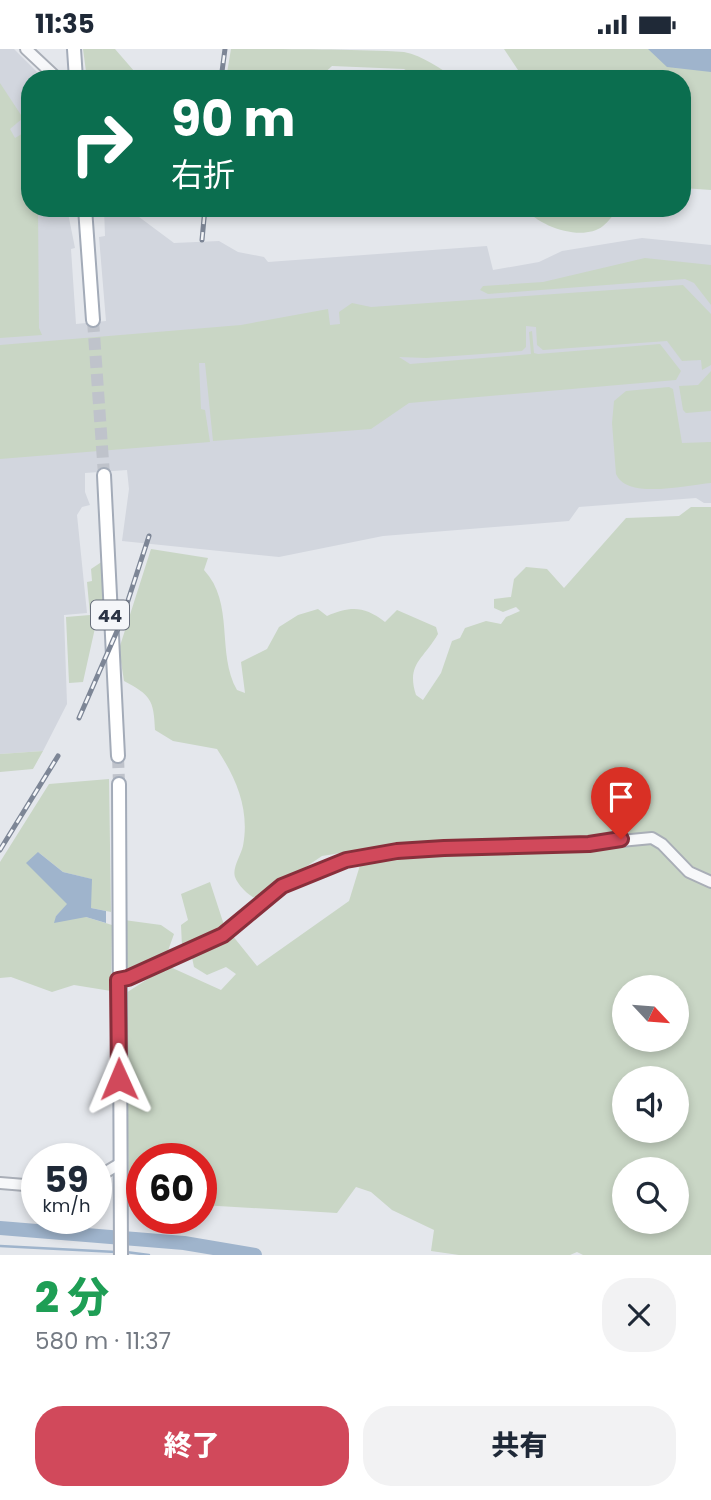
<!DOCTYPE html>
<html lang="ja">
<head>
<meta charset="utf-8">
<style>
  body { margin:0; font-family:Poppins,"Noto Sans JP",sans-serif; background:#f2f2f3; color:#1f2937; height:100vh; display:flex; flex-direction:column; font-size:26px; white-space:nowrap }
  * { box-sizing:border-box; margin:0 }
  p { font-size:23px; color:#747a83 }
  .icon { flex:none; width:38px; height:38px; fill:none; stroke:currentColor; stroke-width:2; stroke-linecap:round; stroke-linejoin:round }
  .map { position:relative; height:1206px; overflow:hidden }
  .details { display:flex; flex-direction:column; background:#fff; flex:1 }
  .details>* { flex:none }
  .top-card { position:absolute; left:21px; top:21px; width:670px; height:147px; border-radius:28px; box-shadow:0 4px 10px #0003; background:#0b6e4f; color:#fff; overflow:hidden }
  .needle { width:46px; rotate:116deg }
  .buttons { position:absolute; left:612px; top:926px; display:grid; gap:14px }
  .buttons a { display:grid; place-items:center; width:77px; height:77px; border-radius:50%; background:#fff; box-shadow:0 4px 10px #0003; font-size:35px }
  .speed { position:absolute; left:21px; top:1094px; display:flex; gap:14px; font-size:35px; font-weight:700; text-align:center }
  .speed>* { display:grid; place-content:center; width:91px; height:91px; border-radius:50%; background:#fff; box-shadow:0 4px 10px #0003; line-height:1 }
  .speed small { font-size:18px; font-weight:400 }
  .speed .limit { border:10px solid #d22; background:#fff; color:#111 }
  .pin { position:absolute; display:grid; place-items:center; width:60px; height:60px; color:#fff; margin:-72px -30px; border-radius:50% 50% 50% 0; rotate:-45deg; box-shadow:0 0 7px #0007 }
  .pin .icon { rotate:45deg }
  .me { position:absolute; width:77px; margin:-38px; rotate:359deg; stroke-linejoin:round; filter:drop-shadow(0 0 5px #0008) }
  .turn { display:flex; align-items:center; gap:24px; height:147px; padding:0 35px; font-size:32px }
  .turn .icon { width:91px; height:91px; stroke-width:2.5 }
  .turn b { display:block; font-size:49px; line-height:60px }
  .round { display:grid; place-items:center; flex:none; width:74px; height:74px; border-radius:28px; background:#f2f2f3 }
  .headline { display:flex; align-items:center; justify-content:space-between; height:119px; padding:0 35px }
  h1 { font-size:42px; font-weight:800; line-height:52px; color:#1e9e55 }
  .action { display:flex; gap:14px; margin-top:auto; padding:14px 35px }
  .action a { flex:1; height:80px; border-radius:28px; background:#d1495b; color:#fff; font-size:28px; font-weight:800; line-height:80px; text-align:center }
  .action a+a { background:#f2f2f3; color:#1f2937 }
  .status { display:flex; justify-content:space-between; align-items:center; height:49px; padding:0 35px; background:#fff; direction:ltr }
  .status svg { height:19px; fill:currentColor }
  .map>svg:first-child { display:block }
  .built { fill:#d2d6de }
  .green { fill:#c9d6c5; fill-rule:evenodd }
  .water { fill:#9fb4cc }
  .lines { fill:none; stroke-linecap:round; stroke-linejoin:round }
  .stream { stroke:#9fb4cc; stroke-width:2.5 }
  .river { stroke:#9fb4cc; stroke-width:14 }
  .major-tunnel { stroke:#bfc3cb; stroke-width:12; stroke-dasharray:12 6; stroke-linecap:butt }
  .minor-casing { stroke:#a9aeb7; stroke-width:14 }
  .major-casing { stroke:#a3abb8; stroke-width:16 }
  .minor { stroke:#f7f8fa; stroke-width:10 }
  .major { stroke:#fff; stroke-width:12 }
  .rail-casing { stroke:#7d8696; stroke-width:5 }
  .rail { stroke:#f4f6f9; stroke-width:2.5; stroke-dasharray:8; stroke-linecap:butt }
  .route-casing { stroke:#882f3b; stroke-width:18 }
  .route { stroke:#d1495b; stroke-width:12 }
  .labels { text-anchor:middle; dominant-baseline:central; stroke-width:5; stroke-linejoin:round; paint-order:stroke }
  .shield { fill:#f4f6f9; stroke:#676e7b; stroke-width:2 }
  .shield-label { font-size:18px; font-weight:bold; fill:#2b3445 }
</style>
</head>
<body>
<div class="status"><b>11:35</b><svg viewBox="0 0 49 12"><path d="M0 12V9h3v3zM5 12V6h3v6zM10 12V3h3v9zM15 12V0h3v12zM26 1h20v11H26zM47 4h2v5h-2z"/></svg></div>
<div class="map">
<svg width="711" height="1206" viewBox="0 0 711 1206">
  <rect width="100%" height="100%" fill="#e4e7ec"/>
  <path class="built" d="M0 0H14L44 30H30V159H67L75 199 71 200 76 275 106 272 99 188 105 187 104 159H127L174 194 219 192 238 203 264 208 268 213 487 197 493 221 539 213 562 202 642 189 711 196V454H704L696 449 579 458 569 472 383 487 279 508 122 492 129 440 127 421 85 424V443L90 456 82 458 77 466 87 564 64 566 67 655 43 702 0 705Z"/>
  <path class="green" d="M83 0H115L141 30H87Z
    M231 0C283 0 354 0 404 3 423 7 440 19 456 30H420L404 20 332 17 318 30H226Z
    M504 0H711V141L683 139 682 30H524Z
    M0 34 23 69 10 80 15 89 30 80V159H38L39 279 42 286 0 289Z
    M525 159H618C614 165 609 172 603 177 583 193 539 178 525 159Z
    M645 209 711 216V256L694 234 685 230 488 245 480 241 483 237 543 233Z
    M683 236 711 265V316L702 321 701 311 682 312 667 292 543 301 537 296 536 278 526 277V298L522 302 426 309 399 308 410 315 531 305 529 283 532 282 534 304 538 305 660 295 681 322 676 331 409 354 371 380 213 392 205 314H199L201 360 205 361 210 393 0 410V296L241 276 328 260 330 276 340 275 339 263 352 254 371 258Z
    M711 322V362L686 364 683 361 679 337 698 336Z
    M669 338 673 340 682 394 711 393V434C686 436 627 451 616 425L612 374 614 352 626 342Z
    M691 458H711V1206H583L577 1203 570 1206H459L431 1202 434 1181 392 1161 371 1143 356 1138 337 1164 201 1156V1110H142V1159L129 1158 126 944 168 917 221 941 236 925 226 918 207 926 194 918 190 899 182 897 181 876 188 871 181 845 210 833 224 876 257 917 349 852 365 800 322 807 258 850C249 848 238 836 235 828 232 819 241 806 243 797 250 760 236 729 217 700L173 692 155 681C154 650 150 646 124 632L119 600 151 500 208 509 204 521C235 554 216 604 237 641L245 644 241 613 267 600 279 578 298 566 318 560 327 567C351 557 364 557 385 573L397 561 436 578 438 585C423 611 406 615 416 646L423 651 441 624 452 592 460 589 465 579 486 572 501 575 506 568 520 562 516 558 503 563 494 559V550L511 548 514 530 526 518 547 520 564 539 626 469 679 467ZM625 938H677V990H625ZM625 1029H677V1082H625ZM625 1120H677V1172H625Z
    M103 512 105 579H95L83 633 69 634 66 568 90 566 87 533 92 532 91 520Z
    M43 702 33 720 0 723V705Z
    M109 730 111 863 91 859V830L63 823 38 803 68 855 56 867 86 868 112 876 111 942 74 936 52 943 11 928 0 929V813L49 735Z
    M124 871 161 876 174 885 165 910 126 925Z"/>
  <path class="water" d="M648 0H711V23L667 18Z
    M38 803 63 823 92 830 91 859 106 862V874L86 868 54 874 56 867 67 855 26 814Z"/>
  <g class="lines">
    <path class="stream" d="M0 1197 116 1203
      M126 1203 149 1206"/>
    <path class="river" d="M0 1179 184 1194 255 1206"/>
    <path class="major-tunnel" d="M93 271 104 426
      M118 707 119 735"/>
    <defs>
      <path id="minor" d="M26 0 58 30
        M118 931 128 929 223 886 282 837 346 811 397 802 589 795 652 789 662 795 689 823 711 833
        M96 1129 121 1114
        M0 1134 37 1137"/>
      <path id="major" d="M74 0 76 30
        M85 159 93 271
        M104 426 118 707
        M119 735 121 1206"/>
    </defs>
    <use href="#minor" class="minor-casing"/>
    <use href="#major" class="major-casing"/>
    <use href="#minor" class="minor"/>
    <use href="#major" class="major"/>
    <defs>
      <path id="rail" d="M221 30 225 0
        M202 191 205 159
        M79 669 121 573 149 487
        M0 801 58 707"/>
    </defs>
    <use href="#rail" class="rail-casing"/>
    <use href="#rail" class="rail"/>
  </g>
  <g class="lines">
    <defs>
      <path id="route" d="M119 1030 118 931 128 929 223 886 282 837 346 811 397 802 444 799 589 795 621 790"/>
    </defs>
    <use href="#route" class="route-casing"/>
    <use href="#route" class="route"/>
  </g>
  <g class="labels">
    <rect class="shield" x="91" y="551.5" width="38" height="29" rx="5"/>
    <g class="shield-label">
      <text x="110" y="566">44</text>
    </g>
  </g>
</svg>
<div class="buttons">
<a><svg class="needle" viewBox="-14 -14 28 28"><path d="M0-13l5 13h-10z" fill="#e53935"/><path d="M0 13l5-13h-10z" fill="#747a83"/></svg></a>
<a><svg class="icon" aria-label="sound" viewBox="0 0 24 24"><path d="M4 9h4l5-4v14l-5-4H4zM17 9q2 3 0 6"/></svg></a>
<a><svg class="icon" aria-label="search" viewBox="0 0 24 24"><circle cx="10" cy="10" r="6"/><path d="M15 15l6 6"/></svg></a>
</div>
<div class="speed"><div>59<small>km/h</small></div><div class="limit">60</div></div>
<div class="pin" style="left:621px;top:790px;background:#d93025"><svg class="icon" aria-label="arrive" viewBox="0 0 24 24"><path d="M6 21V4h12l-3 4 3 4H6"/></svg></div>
<svg class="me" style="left:119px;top:1030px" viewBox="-20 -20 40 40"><path d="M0-17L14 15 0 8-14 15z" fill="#d1495b" stroke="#fff" stroke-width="4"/></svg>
<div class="top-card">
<div class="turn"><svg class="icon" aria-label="right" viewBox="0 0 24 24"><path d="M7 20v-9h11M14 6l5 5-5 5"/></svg><div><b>90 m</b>右折</div></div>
</div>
</div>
<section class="details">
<div class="headline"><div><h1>2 分</h1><p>580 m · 11:37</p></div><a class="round"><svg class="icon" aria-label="close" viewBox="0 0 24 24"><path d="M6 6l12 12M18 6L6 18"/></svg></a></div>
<div class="action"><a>終了</a><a>共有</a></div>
</section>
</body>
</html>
